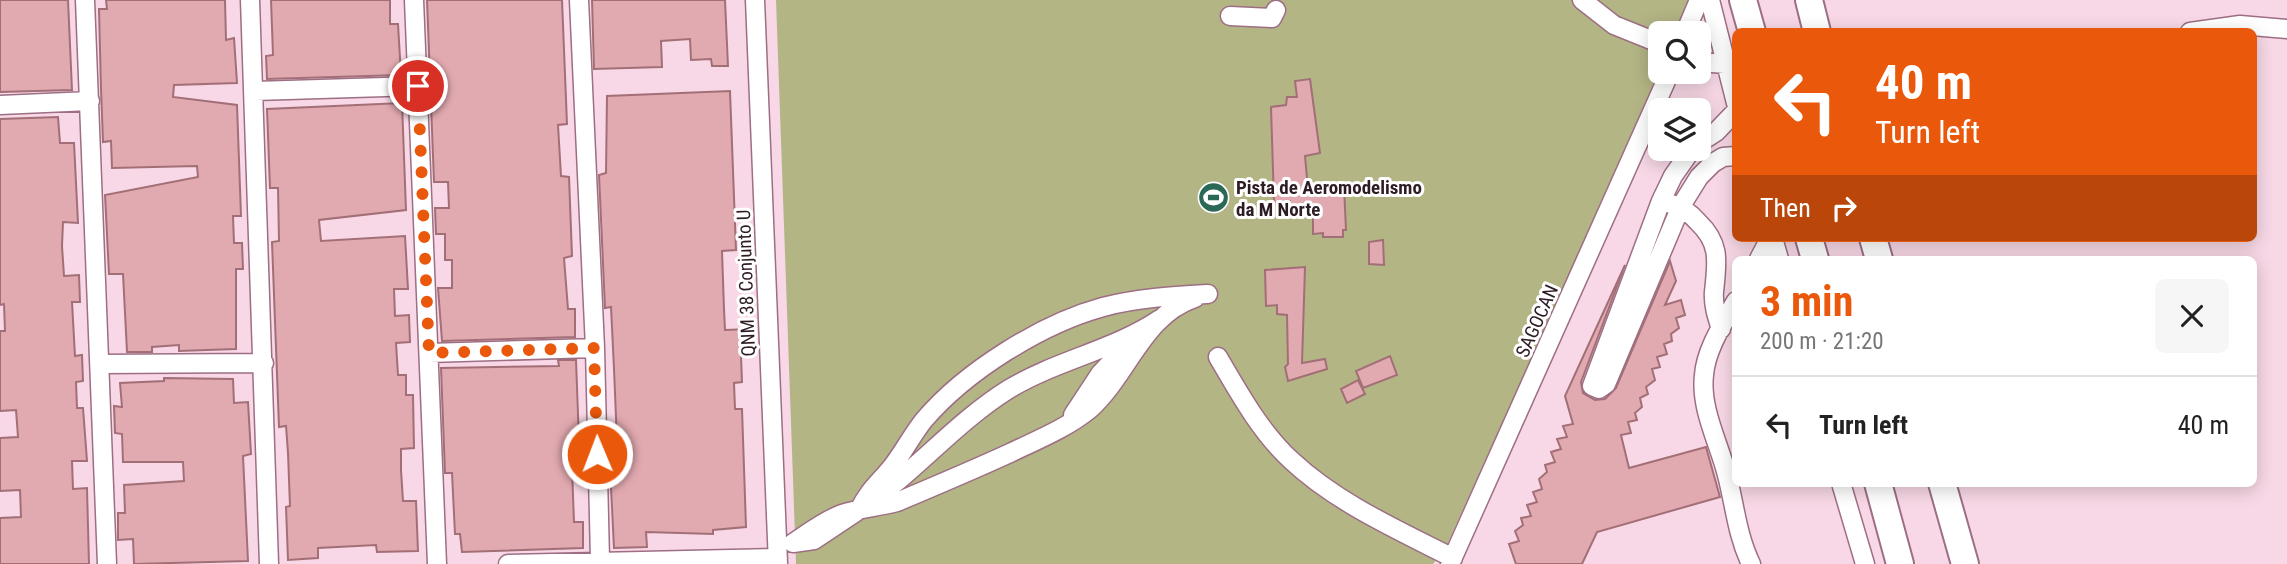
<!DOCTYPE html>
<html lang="en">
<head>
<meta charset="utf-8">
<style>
  body { margin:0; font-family:"Roboto Condensed",sans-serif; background:#f6f6f6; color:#222; height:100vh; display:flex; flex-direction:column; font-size:26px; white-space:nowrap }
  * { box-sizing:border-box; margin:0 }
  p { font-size:23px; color:#767676 }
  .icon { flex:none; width:38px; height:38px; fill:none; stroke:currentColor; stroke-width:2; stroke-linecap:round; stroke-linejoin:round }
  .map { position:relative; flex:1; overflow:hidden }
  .side { position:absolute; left:1732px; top:256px; width:525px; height:231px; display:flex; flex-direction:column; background:#fff; border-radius:10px; box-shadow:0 4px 18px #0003 }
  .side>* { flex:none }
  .banner { position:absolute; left:1732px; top:28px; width:525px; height:214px; border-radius:10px; box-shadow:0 4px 18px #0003; background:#ea580c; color:#fff; overflow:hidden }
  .controls { position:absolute; left:1648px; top:21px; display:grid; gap:14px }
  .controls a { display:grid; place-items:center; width:63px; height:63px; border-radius:10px; background:#fff; box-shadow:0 4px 18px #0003; font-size:35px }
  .pin { position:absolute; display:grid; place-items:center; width:60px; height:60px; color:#fff; margin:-30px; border:4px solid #fff; border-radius:50%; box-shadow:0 2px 7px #0007 }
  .me { position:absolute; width:77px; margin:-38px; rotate:359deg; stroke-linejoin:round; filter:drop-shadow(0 0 5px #0008) }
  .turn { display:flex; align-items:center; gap:24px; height:147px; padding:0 28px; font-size:32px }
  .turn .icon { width:91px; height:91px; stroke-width:2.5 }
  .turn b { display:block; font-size:49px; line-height:60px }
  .then { display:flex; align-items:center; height:66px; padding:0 28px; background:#0003; gap:14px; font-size:26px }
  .round { display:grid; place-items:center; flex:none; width:74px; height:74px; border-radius:10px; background:#f6f6f6 }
  .summary { display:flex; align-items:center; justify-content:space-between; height:119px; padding:0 28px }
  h1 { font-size:42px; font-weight:700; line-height:52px; color:#ea580c }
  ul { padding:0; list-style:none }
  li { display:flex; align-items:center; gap:21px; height:98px; padding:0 28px; border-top:2px solid #e0e0e0 }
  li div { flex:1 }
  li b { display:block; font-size:26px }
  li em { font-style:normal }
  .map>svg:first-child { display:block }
  .green { fill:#b3b585 }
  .building { fill:#e1a9b0; stroke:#a36f77; stroke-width:2 }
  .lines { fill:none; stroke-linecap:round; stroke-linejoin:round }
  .minor-casing { stroke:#9d6e84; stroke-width:21 }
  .highway-casing { stroke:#9d6e84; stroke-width:30 }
  .minor { stroke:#fff; stroke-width:18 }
  .highway { stroke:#fff; stroke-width:26 }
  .route { stroke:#ea580c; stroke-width:12; stroke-dasharray:0 21.6 }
  .labels { text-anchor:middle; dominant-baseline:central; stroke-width:6; stroke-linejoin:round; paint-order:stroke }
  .poi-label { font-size:19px; font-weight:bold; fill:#2e1c24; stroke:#fff; text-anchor:start }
  .street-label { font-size:19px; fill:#2e1c24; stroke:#fff }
</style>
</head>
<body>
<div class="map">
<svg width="2287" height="564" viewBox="0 0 2287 564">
  <rect width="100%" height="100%" fill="#f8d8e6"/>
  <path class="green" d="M776 0H1693L1680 33H1661L1662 72 1446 547 1433 564H796Z"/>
  <path class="building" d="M0 0H68L72 90 0 92Z
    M106 0H225L226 40 234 38 237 83 174 85 173 97 237 105 241 216H233L234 243H242L243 269H236V349L179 351V345L152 347V352H127L123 274H109L105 195 198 177 197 166 112 168 111 141 103 142 101 89 99 9H107Z
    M271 0H390V24H398L401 75 267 79 266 56 273 55Z
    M427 0H562L567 124 558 125 561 176 569 177 572 256 564 258 568 309H575V337L442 341 438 288H452V260H445V234H436L435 208H449L448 182H434Z
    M592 0H725L728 66H712L711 59 691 60 690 39 661 41 662 67 594 69Z
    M1310 79 1320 153 1305 156 1308 189 1344 187 1346 230H1343V237H1323V233L1313 234V207L1290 205V201L1274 202 1271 107 1286 105 1287 97H1297L1295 81Z
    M730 91 736 250 722 251 724 309 725 330 750 329 751 355 741 356 742 382 734 383 735 409H742L746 527 713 530V534L646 532 647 547 614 548 610 467 618 466 614 369 611 307 605 308 599 175 606 173 607 96Z
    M402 103 406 210 319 220 321 241 405 236 408 289H394L395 316 409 315 410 342 396 343 398 375H406V395H413L414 448 401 449V470L403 501H416L418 551 377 552 376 545 318 548V558L288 560 286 507 290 506 288 453 286 426 279 427 272 242 279 241 278 188H270L267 109Z
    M58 117 60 143H74L78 223 63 222 62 246 64 276 79 275 80 302H72L75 356 82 355 83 381 76 382 77 408H83L87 461H72L73 489 87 488 89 564H0V518L21 517 20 490 0 491V438L18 437 16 410 0 411V331H5L4 304 0 305V119Z
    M1383 240 1384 265 1369 264V242Z
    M1670 261 1676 281 1665 305 1681 300 1685 315 1676 318 1679 328 1671 334 1672 341 1664 344 1667 354 1657 357 1660 367 1652 369 1655 380 1646 387 1648 394 1640 398 1642 407 1635 413 1637 420 1628 422 1631 433 1621 435 1629 468 1706 447 1720 497 1597 532 1582 564H1516L1509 544 1519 541 1515 531 1523 525 1521 518 1531 516 1527 505 1537 502 1533 492 1542 489 1539 479 1547 472 1545 465 1555 462 1551 452 1561 449 1557 439 1567 437 1563 426 1573 424 1565 396 1625 265 1581 382 1583 393 1595 400 1605 399 1616 388Z
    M1305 267 1302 363 1325 359 1327 369 1288 381 1285 367 1288 364 1287 315 1277 314V305L1266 306 1265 270Z
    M1390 356 1397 375 1363 388 1356 371Z
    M558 360H576L580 468H572L574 522H583V548L462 552 460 534H455L452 473H445L441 368 559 366Z
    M164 378 233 379 234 403 248 402 251 454 243 456 248 561 134 564 133 539 118 540V513H125L124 485 184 481 183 462H123L122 434 115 433 114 406 122 407 120 383 164 381Z
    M1358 380 1365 394 1347 403 1341 389Z"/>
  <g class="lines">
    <defs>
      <path id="minor" d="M85 0 107 564
        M250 0 269 564
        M414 0 437 564
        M579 0 595 348 600 560
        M755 0 778 564
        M1582 0 1614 25 1661 44
        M1710 0 1736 103
        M1230 16 1272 18 1276 10
        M2190 32 2240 25 2287 29
        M1685 33 1699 0
        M1699 62 1725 64
        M255 91 418 86
        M0 105 90 101
        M1699 143 1716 132 1736 111
        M1692 149 1673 176 1661 201 1592 386 1599 389 1606 384 1681 206 1699 177 1713 163 1723 157 1736 156
        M1671 204C1682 207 1690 213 1698 222 1721 244 1717 262 1714 292 1713 305 1717 317 1721 329
        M1773 238 1779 259
        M1759 259 1770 238
        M1736 301C1723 324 1706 349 1704 375 1700 409 1719 443 1727 475 1735 506 1737 535 1751 564
        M1160 319C1114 350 1057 360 1009 389 953 424 913 475 859 510 870 489 876 486 891 468 903 453 912 435 924 420 966 371 1041 324 1103 307 1137 298 1173 296 1208 294
        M429 353 595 348
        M1218 357C1239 393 1261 433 1292 461 1337 503 1398 530 1453 558
        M101 364 264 363
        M1073 415 1100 374 1131 341
        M1841 483 1865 564
        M859 510 814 540 793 543C808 533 825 520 842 514 859 508 879 507 897 502 935 486 973 470 1010 453 1037 440 1067 428 1090 409 1128 375 1143 315 1195 298
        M508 564 778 558
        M1450 564 1670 72"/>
      <path id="highway" d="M1743 0 1752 32
        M1809 0 1817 32
        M1809 238 1815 259
        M1873 238 1879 259
        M1878 483 1900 564
        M1942 483 1965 564"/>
    </defs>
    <use href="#minor" class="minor-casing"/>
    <use href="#highway" class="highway-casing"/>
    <use href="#minor" class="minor"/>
    <use href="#highway" class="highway"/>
  </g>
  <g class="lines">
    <path class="route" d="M418 86 429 353 594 348 597 454"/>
  </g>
  <defs>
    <symbol id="stadium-disc" viewBox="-11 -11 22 22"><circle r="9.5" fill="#2b6956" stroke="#fff"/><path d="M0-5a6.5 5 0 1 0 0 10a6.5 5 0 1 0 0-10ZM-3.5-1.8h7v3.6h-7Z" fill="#fff"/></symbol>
  </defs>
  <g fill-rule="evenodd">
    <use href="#stadium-disc" x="1196" y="180" width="35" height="35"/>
  </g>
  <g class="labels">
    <g class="poi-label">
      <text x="1236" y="187">Pista de Aeromodelismo<tspan x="1236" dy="22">da M Norte</tspan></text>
    </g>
    <g class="street-label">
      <text transform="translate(746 283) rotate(-92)">QNM 38 Conjunto U</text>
      <text transform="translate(1537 321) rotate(-66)">SAGOCAN</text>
    </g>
  </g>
</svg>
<div class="controls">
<a><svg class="icon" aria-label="search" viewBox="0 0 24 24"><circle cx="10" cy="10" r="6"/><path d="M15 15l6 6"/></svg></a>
<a><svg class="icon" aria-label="layers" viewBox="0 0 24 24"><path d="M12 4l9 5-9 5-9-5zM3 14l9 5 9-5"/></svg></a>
</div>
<div class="pin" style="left:418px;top:86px;background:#d93025"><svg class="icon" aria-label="arrive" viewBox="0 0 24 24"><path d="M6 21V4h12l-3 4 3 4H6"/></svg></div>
<svg class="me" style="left:597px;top:454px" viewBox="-20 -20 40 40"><circle r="17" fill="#ea580c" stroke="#fff" stroke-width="3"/><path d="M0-11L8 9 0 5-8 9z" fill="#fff"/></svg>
<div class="banner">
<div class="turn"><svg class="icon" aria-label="left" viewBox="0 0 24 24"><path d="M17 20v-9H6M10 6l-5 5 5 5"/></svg><div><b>40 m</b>Turn left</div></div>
<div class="then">Then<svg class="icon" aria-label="right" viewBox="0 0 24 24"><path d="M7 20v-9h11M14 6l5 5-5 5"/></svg></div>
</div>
<section class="side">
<div class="summary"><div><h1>3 min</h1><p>200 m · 21:20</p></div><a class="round"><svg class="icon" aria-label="close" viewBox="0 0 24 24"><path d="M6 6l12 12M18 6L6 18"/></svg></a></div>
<ul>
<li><svg class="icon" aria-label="left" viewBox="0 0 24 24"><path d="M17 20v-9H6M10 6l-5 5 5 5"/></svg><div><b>Turn left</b></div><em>40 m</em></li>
</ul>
</section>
</div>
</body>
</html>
